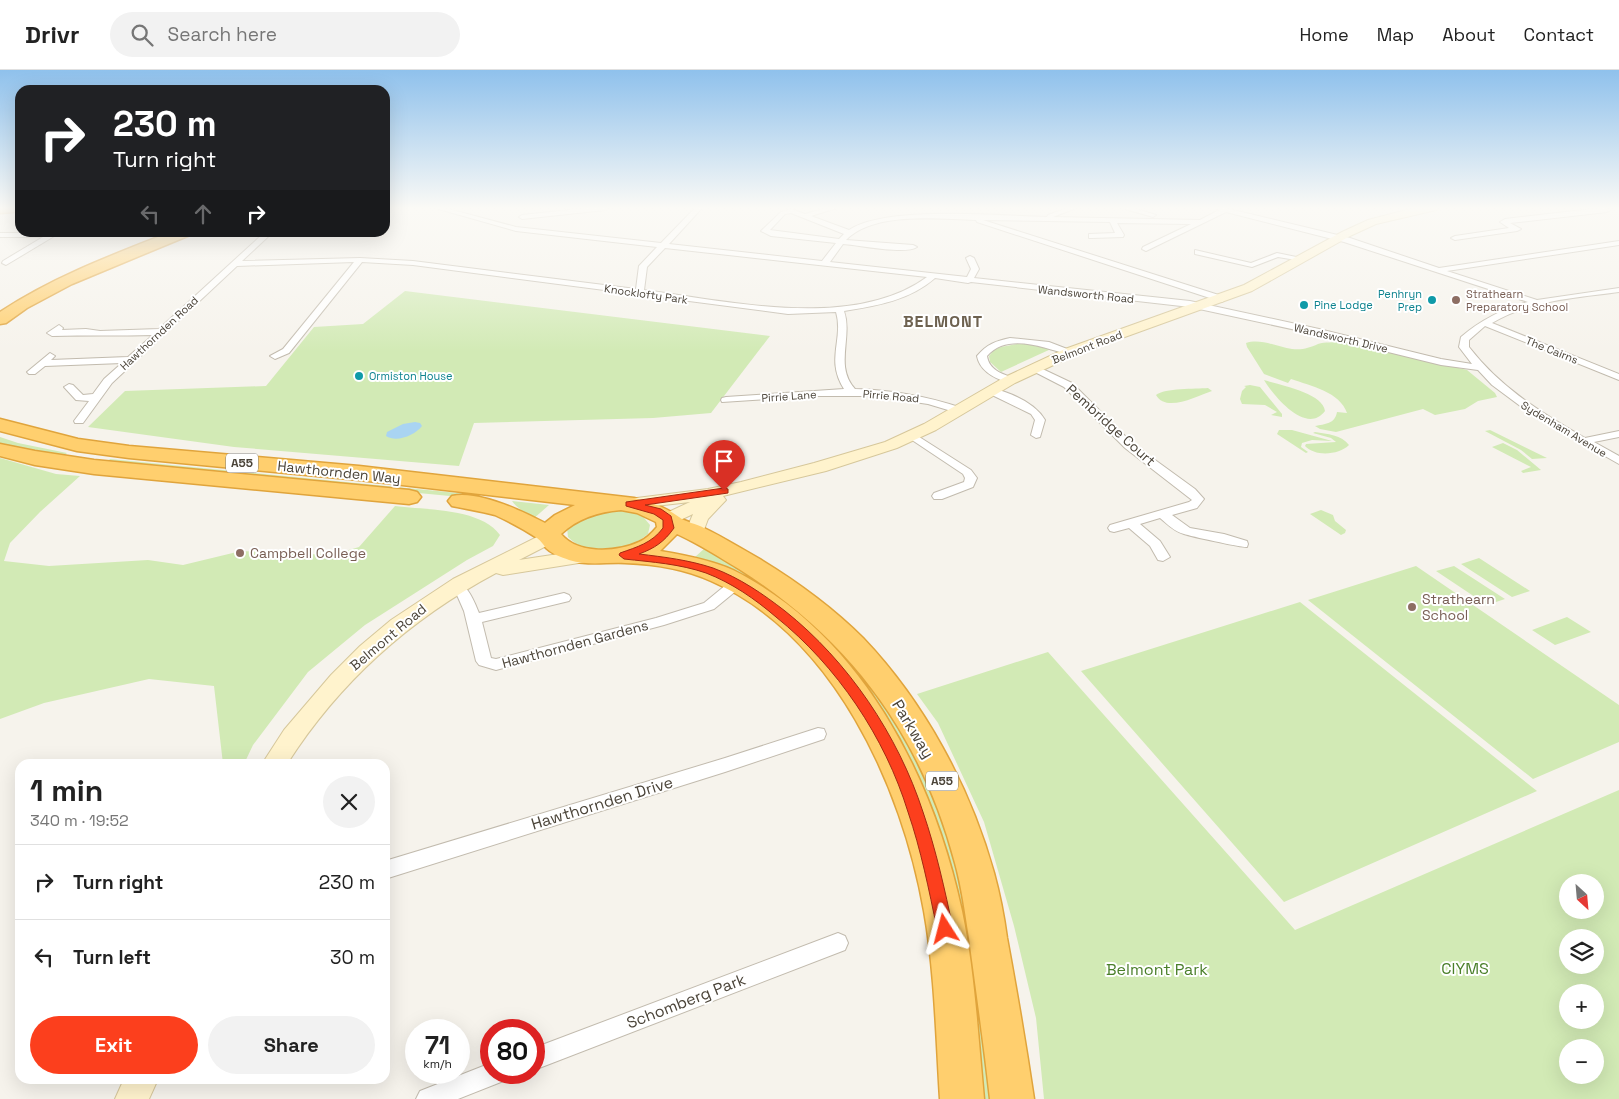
<!DOCTYPE html>
<html lang="en">
<head>
<meta charset="utf-8">
<style>
  body { margin:0; font-family:"Space Grotesk",sans-serif; background:#f2f2f2; color:#222; height:100vh; display:flex; flex-direction:column; font-size:19px; white-space:nowrap }
  * { box-sizing:border-box; margin:0 }
  p { font-size:16px; color:#767676 }
  .icon { flex:none; width:28px; height:28px; fill:none; stroke:currentColor; stroke-width:2; stroke-linecap:round; stroke-linejoin:round }
  .map { position:relative; flex:1; overflow:hidden }
  .sheet { position:absolute; left:15px; top:689px; width:375px; height:325px; display:flex; flex-direction:column; background:#fff; border-radius:15px; box-shadow:0 5px 20px #0002 }
  .sheet>* { flex:none }
  .top-card { position:absolute; left:15px; top:15px; width:375px; height:152px; border-radius:15px; box-shadow:0 5px 20px #0002; background:#202124; color:#fff; overflow:hidden }
  .needle { width:32px; rotate:154deg }
  .buttons { position:absolute; left:1559px; top:804px; display:grid; gap:10px }
  .buttons a { display:grid; place-items:center; width:45px; height:45px; border-radius:50%; background:#fff; box-shadow:0 5px 20px #0002; font-size:25px }
  .speed { position:absolute; left:405px; top:949px; display:flex; gap:10px; font-size:25px; font-weight:700; text-align:center }
  .speed>* { display:grid; place-content:center; width:65px; height:65px; border-radius:50%; background:#fff; box-shadow:0 5px 20px #0002; line-height:1 }
  .speed small { font-size:12px; font-weight:400 }
  .speed .limit { border:8px solid #d22; background:#fff; color:#111 }
  .pin { position:absolute; display:grid; place-items:center; width:42px; height:42px; color:#fff; margin:-51px -21px; border-radius:50% 50% 50% 0; rotate:-45deg; box-shadow:0 0 5px #0007 }
  .pin .icon { rotate:45deg }
  .me { position:absolute; width:55px; margin:-28px; rotate:351deg; stroke-linejoin:round; filter:drop-shadow(0 0 4px #0008) }
  .turn { display:flex; align-items:center; gap:18px; height:105px; padding:0 15px; font-size:22px }
  .turn .icon { width:65px; height:65px; stroke-width:2.5 }
  .turn b { display:block; font-size:35px; line-height:42px }
  .lanes { display:flex; align-items:center; height:48px; padding:0 15px; background:#0003; justify-content:center; gap:25px; direction:ltr }
  .lanes .off { opacity:.35 }
  .round { display:grid; place-items:center; flex:none; width:52px; height:52px; border-radius:26px; background:#f2f2f2 }
  .overview { display:flex; align-items:center; justify-content:space-between; height:85px; padding:0 15px }
  h1 { font-size:30px; font-weight:700; line-height:38px }
  .button { display:flex; gap:10px; margin-top:auto; padding:10px 15px }
  .button a { flex:1; height:58px; border-radius:30px; background:#fc3f1d; color:#fff; font-size:20px; font-weight:700; line-height:58px; text-align:center }
  .button a+a { background:#f2f2f2; color:#222 }
  ul { padding:0; list-style:none }
  li { display:flex; align-items:center; gap:15px; height:75px; padding:0 15px; border-top:1px solid #e0e0e0 }
  li div { flex:1 }
  li b { display:block; font-size:19px }
  li em { font-style:normal }
  header { display:flex; align-items:center; gap:30px; box-sizing:border-box; height:70px; padding:0 25px; background:#fff; border-bottom:1px solid #e0e0e0 }
  header strong { font-size:24px }
  nav { display:flex; gap:28px; margin-inline-start:auto; font-size:18px }
  .search { width:350px; height:45px; background:#f2f2f2; display:flex; align-items:center; gap:12px; box-sizing:border-box; padding:0 18px; border-radius:28px; color:#767676; font-size:19px }
  .map>svg:first-child { display:block }
  .green { fill:#d2eab5; fill-rule:evenodd }
  .water { fill:#a9d4f2 }
  .lines { fill:none; stroke-linecap:round; stroke-linejoin:round }
  .street-casing { stroke:#c2bbae; stroke-width:2 }
  .secondary-casing { stroke:#d6c79b; stroke-width:2 }
  .highway-casing { stroke:#e0a43c; stroke-width:3 }
  .street { fill:#fff; fill-rule:evenodd }
  .secondary { fill:#fff3cd; fill-rule:evenodd }
  .highway { fill:#ffcf6e; fill-rule:evenodd }
  .route { fill:#fc3f1d; stroke:#a42913 }
  .culture-dot { fill:#0f9aa8; stroke:#fff; stroke-width:2 }
  .education-dot { fill:#8d6e63; stroke:#fff; stroke-width:2 }
  .labels { text-anchor:middle; dominant-baseline:central; stroke-width:4; stroke-linejoin:round; paint-order:stroke }
  .far-street-label { font-size:11px; fill:#4b4439; stroke:#fff }
  .far-culture-label { font-size:11px; fill:#0d838f; stroke:#fff; text-anchor:start }
  .far-education-label { font-size:11px; fill:#785e54; stroke:#fff; text-anchor:start }
  .shield { fill:#fff; stroke:#817c74; stroke-width:1 }
  .shield-label { font-size:12px; font-weight:bold; fill:#4b4439 }
  .street-label { font-size:14px; fill:#4b4439; stroke:#fff }
  .education-label { font-size:14px; fill:#785e54; stroke:#fff; text-anchor:start }
  .far-district-label { font-size:16px; font-weight:bold; letter-spacing:1px; fill:#6e6250; stroke:#fff }
  .near-street-label { font-size:16px; fill:#4b4439; stroke:#fff }
  .near-park-label { font-size:16px; fill:#4a7f2a; stroke:#fff }
</style>
</head>
<body>
<header>
<strong>Drivr</strong>
<div class="search"><svg class="icon" aria-label="search" viewBox="0 0 24 24"><circle cx="10" cy="10" r="6"/><path d="M15 15l6 6"/></svg>Search here</div>
<nav><a>Home</a><a>Map</a><a>About</a><a>Contact</a></nav>
</header>
<div class="map">
<svg width="1619" height="1029" viewBox="0 0 1619 1029">
  <rect width="100%" height="100%" fill="#f6f3ec"/>
  <path class="green" d="M405 221 770 266 711 343 653 348 474 353 459 396 234 377 88 357 125 321 266 316 314 257 363 254Z
    M1341 270 1467 300 1495 323 1497 327 1478 331 1465 339 1435 345 1423 339 1336 362 1320 359 1315 356C1325 354 1335 354 1337 342L1347 343C1340 322 1311 316 1291 309L1288 313 1264 304 1247 277 1246 273C1261 268 1277 277 1292 279 1303 280 1309 278 1318 274 1325 271 1333 274 1341 270Z
    M1022 273 1051 279 1001 302 990 292 989 286 994 280 1001 277Z
    M1264 310C1279 315 1323 323 1325 341 1306 366 1273 325 1264 310Z
    M1250 315 1260 317 1282 344V347L1271 345 1277 342 1265 335 1242 334 1240 329 1242 321 1246 317 1244 316Z
    M1208 318 1212 321C1197 326 1166 343 1156 325 1165 318 1195 319 1208 318Z
    M1279 360H1292L1332 371 1312 370 1302 373 1301 377 1308 382 1306 383 1277 364Z
    M1490 360 1547 388 1532 389 1521 380 1485 361Z
    M1315 362C1327 364 1342 365 1349 375 1339 385 1315 387 1305 376L1306 374 1336 372 1331 368 1313 363Z
    M0 367 18 373 67 383 62 387 0 373Z
    M1503 373 1517 380 1541 400 1523 403 1521 401 1531 397 1492 377Z
    M0 388 56 404 80 406 40 442 10 473 4 491 49 496 148 490 183 495 241 481 332 485 359 477 395 436C425 440 481 438 500 465L493 476 467 490 365 555 308 602 253 675 244 694H223L214 616 149 609 44 633 0 649Z
    M110 389 478 425 483 427 481 429 105 393Z
    M512 431 549 435 532 450C526 443 517 438 512 431Z
    M607 438 640 443 650 455 648 464C625 483 591 490 568 467L567 458 574 450Z
    M1321 440 1333 445 1335 451 1346 460 1345 463 1341 465 1310 444Z
    M705 478C883 568 960 737 982 927 986 961 987 995 989 1029H973L876 640 711 492 695 487Z
    M1479 488 1530 521 1512 527 1461 494Z
    M1416 496 1619 635V672L1533 709 1308 530Z
    M1454 496 1505 529 1487 535 1436 501Z
    M1300 532 1537 721 1284 832 1081 601Z
    M1567 547 1591 562 1555 575 1532 560Z
    M1048 582 1295 860 1619 720V1029H1044L1036 948 1014 856 984 752 938 653 917 624ZM1568 812H1595V840H1568ZM1568 868H1595V895H1568ZM1568 922H1595V950H1568ZM1568 978H1595V1005H1568Z"/>
  <path class="water" d="M415 352 420 353 422 356C415 365 397 373 386 366L387 362 403 354Z"/>
  <g class="lines">
    <defs>
      <path id="street" d="M435 138H445L516 157 661 173 695 138H702L669 174 822 191 836 173 771 166 761 161 781 142 791 139 805 144 827 138H837L811 146 849 160C886 135 1000 146 1047 147L1048 145 1067 138H1076L1053 147 1200 150 1219 140 1214 138H1225L1350 168 1439 198 1619 171V175L1447 201 1537 230 1619 218V222C1576 228 1530 230 1492 253L1619 304V310L1485 256 1469 270V277C1500 317 1541 343 1585 368L1619 361V367L1594 372 1619 386V394L1531 344 1492 315 1478 300 1441 295 1319 265 1190 237 971 212 968 213 935 208C910 230 877 236 844 241 853 267 834 296 855 319 892 320 926 326 962 338L963 340 958 343 928 334 873 326H814L722 332 721 330 722 328 726 327 844 319C825 289 844 270 836 242L788 244 413 195 362 192 289 283 275 289 270 286 283 279 354 192 237 196 112 313 83 353H75L74 351 89 331 76 330 64 317 69 314 73 315 83 325 93 324 104 309 122 293 45 296 35 304H29L27 302 50 283 55 286 51 290 128 287 153 265C119 266 86 265 52 266L47 263 59 255 63 258 62 260 86 259 100 261 159 259 265 162H273L242 191 360 188 413 191 636 219 639 196 657 177 516 161ZM1226 142 1344 172 1528 232C1502 239 1481 250 1461 267L1459 277 1472 294 1441 289 1319 259 1190 231 974 208 979 199 974 188 970 186 966 188 971 199 967 207 830 192 843 174C859 175 905 185 917 177L913 175 846 170C874 141 940 149 976 150L977 152 1222 232 1226 229 1225 227 983 150 1110 152 1115 163 1089 164V168H1092L1123 167 1124 165 1117 153 1191 154 1143 177 1142 179 1146 181ZM791 143 844 164 839 169 770 160 785 144ZM665 178 927 207C853 261 729 231 644 220L647 197Z
        M587 138H608L605 140 522 149 519 147 522 145Z
        M1122 138H1133L1156 145 1153 147Z
        M1600 138H1608L1610 140 1607 142 1510 153 1521 159 1517 161 1455 170 1451 168 1455 166 1509 158 1500 152 1505 149Z
        M0 163H52L56 165 6 195 2 193 3 191 43 167H0Z
        M1195 180 1251 193 1277 183 1306 189 1302 191 1278 187 1252 197 1195 184Z
        M1010 268 1049 272 1075 282 1070 285C1044 278 1008 262 987 286 989 300 1002 304 1014 308L1015 310 1010 313C996 309 980 302 977 286 987 274 996 271 1010 268Z
        M1034 295 1072 313 1133 374 1195 419 1204 429 1197 438 1172 445 1190 458 1224 464 1247 471 1248 474 1247 477C1243 478 1190 466 1184 464 1175 462 1167 454 1160 448L1140 454 1160 471 1170 487 1163 491 1158 490 1150 476 1129 458 1114 462 1110 461 1108 458 1110 455 1189 432 1192 430 1125 378 1064 317 1031 300 1029 298Z
        M992 318C1011 323 1035 333 1045 350L1040 367 1036 368 1031 365 1035 350 1031 344 988 323 987 321Z
        M913 363 971 400 977 408 973 417 942 429H934L932 426 934 423 964 412 965 408 963 404 909 368 908 366Z
        M737 509 742 510 744 513 742 516 714 539 664 555 496 600 479 595 476 591 464 541 457 525 449 516 451 513C466 509 474 531 479 543L564 523 569 525 571 528 569 531 482 552 491 588 496 589 656 548 704 533 732 510Z
        M818 658 824 659 826 664 824 669 725 702 385 809V791L725 688Z
        M838 863 845 866 848 873 845 880 534 1000V978Z
        M491 993V1002H509L506 1010 458 1029H416L420 1021Z"/>
      <path id="secondary" d="M1414 138H1438L1436 140 1376 154 1350 166 1252 221 1075 285 1015 313 936 360 897 378 826 401 723 426 726 430 708 449 702 465 695 467 688 465 686 461 693 444 674 453 668 454 662 453 659 449 662 445 690 432 629 439 623 438 620 434 623 430 629 429 708 419 741 412 814 393 885 372 924 354 1005 307 1065 279 1244 215 1342 162 1368 150Z
        M549 461 556 463 558 467 556 471 519 490 585 480 592 482 595 486 592 490 585 492 503 505 496 503C410 549 340 611 287 694H262L284 660 331 605 360 576 391 550 453 509Z
        M124 1009H158L149 1029H115Z"/>
      <path id="highway" d="M0 138H20V139L14 142 0 143Z
        M171 162H191L190 165 72 214 27 238 6 253 0 254V242C53 207 112 185 171 162Z
        M0 349 78 369 129 376 359 396 634 428C651 432 665 437 679 447 685 452 697 454 704 458 723 467 740 478 758 488 796 511 832 537 863 568 925 633 970 717 994 803 1000 825 1004 846 1007 868 1017 922 1026 975 1034 1029H990C984 975 976 921 969 868 965 843 962 818 955 793 921 665 851 570 739 499 719 487 699 474 677 464L660 481C684 485 711 490 733 500 861 564 933 706 962 841 975 903 978 966 984 1029H940C936 967 935 903 924 841 902 716 834 565 711 511 685 499 654 494 625 493 606 492 589 496 569 490 561 487 552 484 546 478 543 474 541 471 537 468 525 460 508 451 495 445 481 441 466 439 452 436L448 431 452 426C478 420 522 441 545 453L555 445 575 435 359 410 129 388 77 381 0 361ZM621 440 637 443 656 452 657 457C652 463 646 469 639 472 617 482 578 485 561 464 578 448 598 442 621 440Z
        M0 374 35 381 94 390 409 420 417 422 421 427 417 432 409 434 94 404 35 395 0 386Z"/>
    </defs>
    <use href="#street" class="street-casing"/>
    <use href="#secondary" class="secondary-casing"/>
    <use href="#highway" class="highway-casing"/>
    <use href="#street" class="street"/>
    <use href="#secondary" class="secondary"/>
    <use href="#highway" class="highway"/>
  </g>
  <linearGradient id="sky" x2="0" y2="1"><stop stop-color="#8fc1ec"/><stop offset="0.49" stop-color="#fbfaf6"/><stop offset="1" stop-color="#fbfaf6" stop-opacity="0"/></linearGradient>
  <rect width="1619" height="282" fill="url(#sky)"/>
  <path class="route" d="M724 418 728 419V423L645 435 661 439 671 446 674 458C664 472 655 478 639 484 664 487 689 490 713 498 740 508 763 524 785 541 848 591 898 665 923 742 936 780 945 820 953 859L951 865 945 867 939 865 937 859C929 820 921 780 908 742 885 667 837 596 776 547 755 529 732 513 706 503 680 494 652 492 624 489L619 485 620 483C637 477 652 473 663 458V450L654 444 626 436V432Z"/>
  <g class="culture-dot">
    <circle cx="1432" cy="230" r="5"/>
    <circle cx="1304" cy="235" r="5"/>
    <circle cx="359" cy="306" r="5"/>
  </g>
  <g class="education-dot">
    <circle cx="1456" cy="230" r="5"/>
    <circle cx="240" cy="483" r="5"/>
    <circle cx="1412" cy="537" r="5"/>
  </g>
  <g class="labels">
    <g class="far-street-label">
      <text transform="translate(646 224) rotate(8)">Knocklofty Park</text>
      <text transform="translate(1086 224) rotate(6)">Wandsworth Road</text>
      <text transform="translate(159 263) rotate(-43)">Hawthornden Road</text>
      <text transform="translate(1341 268) rotate(13)">Wandsworth Drive</text>
      <text transform="translate(1087 277) rotate(-21)">Belmont Road</text>
      <text transform="translate(1552 280) rotate(22)">The Cairns</text>
      <text transform="translate(789 326) rotate(-4)">Pirrie Lane</text>
      <text transform="translate(891 326) rotate(5)">Pirrie Road</text>
      <text transform="translate(1564 359) rotate(31)">Sydenham Avenue</text>
    </g>
    <g class="far-culture-label">
      <text x="1422" y="224" text-anchor="end">Penhryn<tspan x="1422" dy="13">Prep</tspan></text>
      <text x="1314" y="235">Pine Lodge</text>
      <text x="369" y="306">Ormiston House</text>
    </g>
    <g class="far-education-label">
      <text x="1466" y="224">Strathearn<tspan x="1466" dy="13">Preparatory School</tspan></text>
    </g>
    <g class="shield">
      <rect x="226" y="383.5" width="32" height="19" rx="4"/>
      <rect x="926" y="701.5" width="32" height="19" rx="4"/>
    </g>
    <g class="shield-label">
      <text x="242" y="393">A55</text>
      <text x="942" y="711">A55</text>
    </g>
    <g class="street-label">
      <text transform="translate(1111 355) rotate(42)">Pembridge Court</text>
      <text transform="translate(339 402) rotate(6)">Hawthornden Way</text>
      <text transform="translate(388 567) rotate(-40)">Belmont Road</text>
      <text transform="translate(575 574) rotate(-15)">Hawthornden Gardens</text>
    </g>
    <g class="education-label">
      <text x="250" y="483">Campbell College</text>
      <text x="1422" y="529">Strathearn<tspan x="1422" dy="16">School</tspan></text>
    </g>
    <g class="far-district-label">
      <text x="943" y="251">BELMONT</text>
    </g>
    <g class="near-street-label">
      <text transform="translate(913 659) rotate(59)">Parkway</text>
      <text transform="translate(602 733) rotate(-17)">Hawthornden Drive</text>
      <text transform="translate(686 931) rotate(-21)">Schomberg Park</text>
    </g>
    <g class="near-park-label">
      <text x="1465" y="898">CIYMS</text>
      <text x="1157" y="899">Belmont Park</text>
    </g>
  </g>
</svg>
<div class="buttons">
<a><svg class="needle" viewBox="-14 -14 28 28"><path d="M0-13l5 13h-10z" fill="#e53935"/><path d="M0 13l5-13h-10z" fill="#767676"/></svg></a>
<a><svg class="icon" aria-label="layers" viewBox="0 0 24 24"><path d="M12 4l9 5-9 5-9-5zM3 14l9 5 9-5"/></svg></a>
<a>+</a>
<a>−</a>
</div>
<div class="speed"><div>71<small>km/h</small></div><div class="limit">80</div></div>
<div class="pin" style="left:724px;top:421px;background:#d93025"><svg class="icon" aria-label="arrive" viewBox="0 0 24 24"><path d="M6 21V4h12l-3 4 3 4H6"/></svg></div>
<svg class="me" style="left:945px;top:859px" viewBox="-20 -20 40 40"><path d="M0-17L14 15 0 8-14 15z" fill="#fc3f1d" stroke="#fff" stroke-width="4"/></svg>
<div class="top-card">
<div class="turn"><svg class="icon" aria-label="right" viewBox="0 0 24 24"><path d="M7 20v-9h11M14 6l5 5-5 5"/></svg><div><b>230 m</b>Turn right</div></div>
<div class="lanes"><svg class="icon off" aria-label="left" viewBox="0 0 24 24"><path d="M17 20v-9H6M10 6l-5 5 5 5"/></svg><svg class="icon off" aria-label="ahead" viewBox="0 0 24 24"><path d="M12 20V5M6 11l6-6 6 6"/></svg><svg class="icon" aria-label="right" viewBox="0 0 24 24"><path d="M7 20v-9h11M14 6l5 5-5 5"/></svg></div>
</div>
<section class="sheet">
<div class="overview"><div><h1>1 min</h1><p>340 m · 19:52</p></div><a class="round"><svg class="icon" aria-label="close" viewBox="0 0 24 24"><path d="M6 6l12 12M18 6L6 18"/></svg></a></div>
<ul>
<li><svg class="icon" aria-label="right" viewBox="0 0 24 24"><path d="M7 20v-9h11M14 6l5 5-5 5"/></svg><div><b>Turn right</b></div><em>230 m</em></li>
<li><svg class="icon" aria-label="left" viewBox="0 0 24 24"><path d="M17 20v-9H6M10 6l-5 5 5 5"/></svg><div><b>Turn left</b></div><em>30 m</em></li>
</ul>
<div class="button"><a>Exit</a><a>Share</a></div>
</section>
</div>
</body>
</html>
